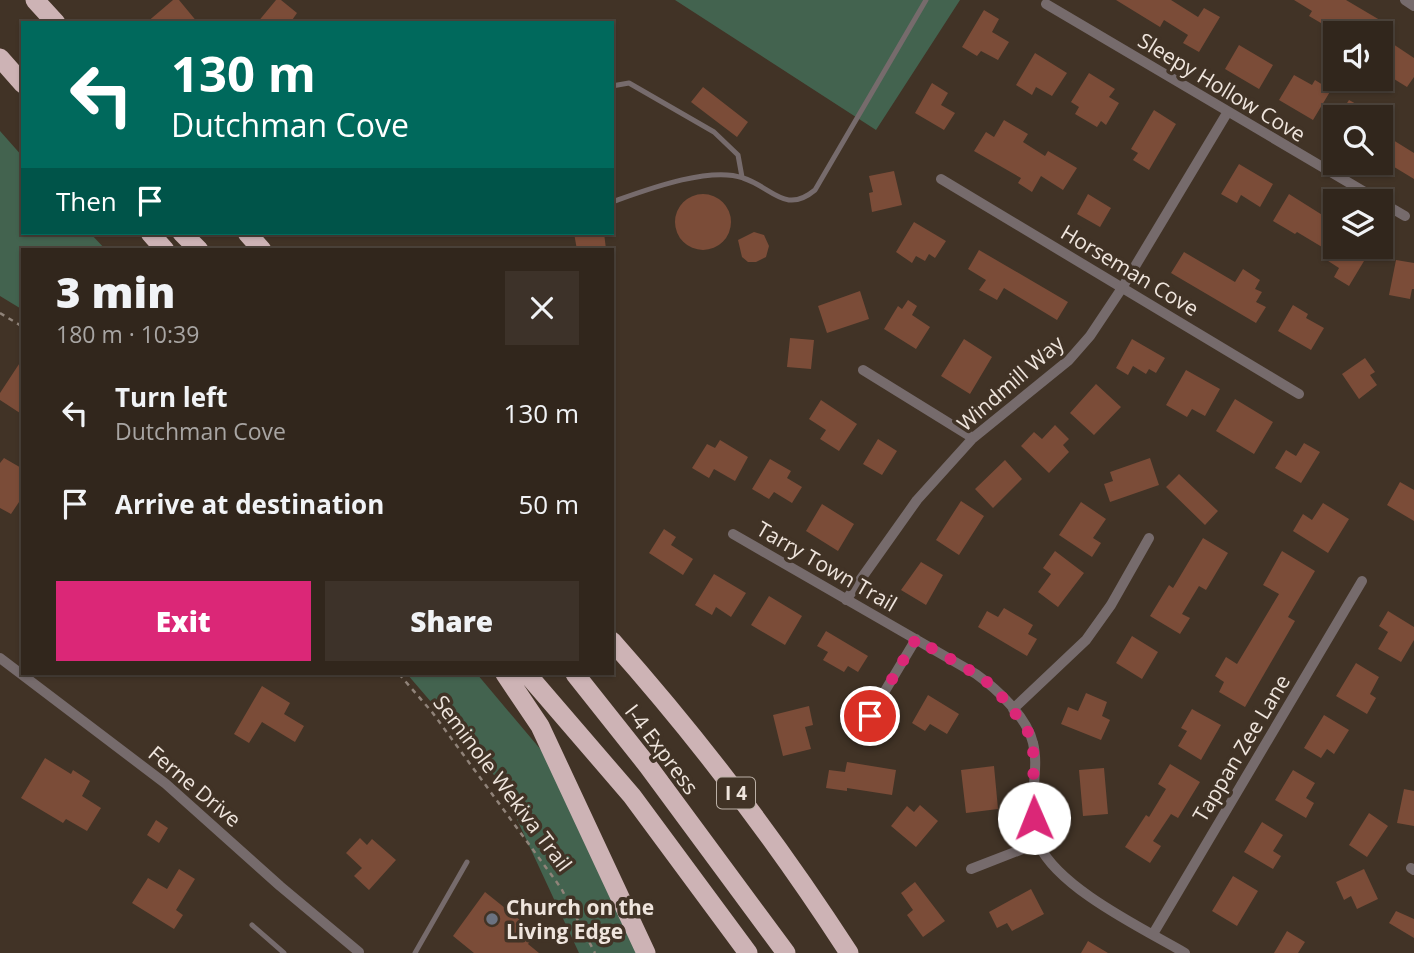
<!DOCTYPE html>
<html lang="en">
<head>
<meta charset="utf-8">
<style>
  body { margin:0; font-family:"Open Sans",sans-serif; background:#3d3229; color:#f1f3f6; height:100vh; display:flex; flex-direction:column; font-size:26px; white-space:nowrap }
  * { box-sizing:border-box; margin:0 }
  p { font-size:23px; color:#a8a5a3 }
  .icon { flex:none; width:38px; height:38px; fill:none; stroke:currentColor; stroke-width:2; stroke-linecap:round; stroke-linejoin:round }
  .map { position:relative; flex:1; overflow:hidden }
  .side { position:absolute; left:21px; top:248px; width:593px; height:427px; display:flex; flex-direction:column; background:#31261c; border-radius:0px; box-shadow:0 2px 5px #0004,0 0 0 2px #4c433b }
  .side>* { flex:none }
  .top-card { position:absolute; left:21px; top:21px; width:593px; height:214px; border-radius:0px; box-shadow:0 2px 5px #0004,0 0 0 2px #4c433b; background:#00695c; color:#fff; overflow:hidden }
  .tools { position:absolute; left:1323px; top:21px; display:grid; gap:14px }
  .tools a { display:grid; place-items:center; width:70px; height:70px; border-radius:0px; background:#31261c; box-shadow:0 2px 5px #0004,0 0 0 2px #4c433b; font-size:35px }
  .pin { position:absolute; display:grid; place-items:center; width:60px; height:60px; color:#fff; margin:-30px; border:4px solid #fff; border-radius:50%; box-shadow:0 2px 7px #0007 }
  .me { position:absolute; width:77px; margin:-38px; rotate:359deg; stroke-linejoin:round; filter:drop-shadow(0 0 5px #0008) }
  .turn { display:flex; align-items:center; gap:24px; height:147px; padding:0 35px; font-size:32px }
  .turn .icon { width:91px; height:91px; stroke-width:2.5 }
  .turn b { display:block; font-size:49px; line-height:60px }
  .then { display:flex; align-items:center; height:66px; padding:0 35px; background:#0003; gap:14px; font-size:26px }
  .round { display:grid; place-items:center; flex:none; width:74px; height:74px; border-radius:0px; background:#3d3229 }
  .headline { display:flex; align-items:center; justify-content:space-between; height:119px; padding:0 35px }
  h1 { font-size:42px; font-weight:800; line-height:52px }
  .action { display:flex; gap:14px; margin-top:auto; padding:14px 35px }
  .action a { flex:1; height:80px; border-radius:0px; background:#db2777; color:#fff; font-size:28px; font-weight:800; line-height:80px; text-align:center }
  .action a+a { background:#3d3229; color:#f1f3f6 }
  ul { padding:0; list-style:none }
  li { display:flex; align-items:center; gap:21px; height:91px; padding:0 35px }
  li div { flex:1 }
  li b { display:block; font-size:26px }
  li em { font-style:normal }
  .map>svg:first-child { display:block }
  .green { fill:#43634f }
  .building { fill:#7b4c38 }
  .lines { fill:none; stroke-linecap:round; stroke-linejoin:round }
  .path { stroke:#908379; stroke-width:2.5; stroke-dasharray:5 5; stroke-linecap:butt }
  .lane { stroke:#766b6c; stroke-width:5 }
  .street { stroke:#766b6c; stroke-width:10 }
  .highway { stroke:#cdb3b5; stroke-width:19 }
  .route { stroke:#db2777; stroke-width:12; stroke-dasharray:0 21.6 }
  .worship-dot { fill:#6b7280; stroke:#413326; stroke-width:2.5 }
  .labels { text-anchor:middle; dominant-baseline:central; stroke-width:7; stroke-linejoin:round; paint-order:stroke }
  .shield { fill:#413326; stroke:#bbb0a6; stroke-width:2 }
  .shield-label { font-size:19px; font-weight:bold; fill:#efe5dd }
  .street-label { font-size:21px; fill:#efe5dd; stroke:#413326 }
  .poi-label { font-size:21px; font-weight:bold; fill:#efe5dd; stroke:#413326; text-anchor:start }
</style>
</head>
<body>
<div class="map">
<svg width="1414" height="953" viewBox="0 0 1414 953">
  <rect width="100%" height="100%" fill="#413326"/>
  <path class="green" d="M675 0H960L876 130Z
    M0 131 23 157V233H90L106 250H23V310L0 296Z
    M407 674H477L547 757 638 953H579L499 781Z"/>
  <path class="building" d="M173 0H179L198 23H146Z
    M276 0H281L297 13 290 23H257Z
    M1116 0H1171L1198 17 1204 8 1220 17 1199 52 1183 43 1188 35 1164 20 1160 27Z
    M1294 0H1346L1390 26 1385 33H1351L1329 20 1326 26 1309 16 1312 11Z
    M984 10 999 19 992 32 1009 42 998 60 981 51 977 56 962 47Z
    M1381 36 1414 58V77L1407 87 1381 71Z
    M1239 45 1273 65 1259 89 1225 69Z
    M1035 53 1067 73 1052 96 1036 87 1032 95 1016 85Z
    M1089 73 1115 89 1109 97 1119 103 1106 125 1101 121 1097 127 1075 114 1079 107 1071 102Z
    M1294 75 1312 85 1315 80 1331 90 1313 120 1279 100Z
    M932 83 948 93 941 105 955 113 944 130 915 113Z
    M703 87 748 122 737 137 691 102Z
    M1349 100 1365 109 1360 117H1338Z
    M1154 110 1176 124 1149 170 1133 160 1138 153 1131 149Z
    M1004 120 1028 134 1023 142 1045 156 1048 151 1077 168 1063 190 1041 176 1032 192 1018 183 1021 178 974 151 986 132 994 137Z
    M1393 140 1414 153V179L1381 159Z
    M1239 164 1273 184 1260 207 1241 195 1237 203 1221 194Z
    M894 171 902 205 872 212 869 193 873 192 869 176Z
    M675 222a28 28 0 1 1 56 0a28 28 0 1 1-56 0Z
    M1088 194 1111 208 1100 227 1077 214Z
    M1289 194 1335 223V247H1363L1370 251 1349 286 1334 277 1339 268 1322 257 1327 250 1297 232 1295 234 1273 221Z
    M914 222 946 241 935 258 929 254 925 261 916 256 912 263 896 252Z
    M754 232 764 235 769 246 766 257 756 262H748L742 257 738 240Z
    M574 233H604L606 249 577 250Z
    M979 250 1068 302 1057 320 1004 288 997 300 979 290 986 280 968 269Z
    M1184 252 1235 282 1243 269 1260 280 1255 289 1262 292 1256 302 1266 307 1256 323 1171 273Z
    M1396 260 1414 263V289H1412L1410 299 1389 295Z
    M860 291 869 319 827 333 818 306Z
    M908 300 917 306 912 315 930 327 916 349 884 329 898 306 902 309Z
    M1293 305 1308 314 1306 318 1324 328 1311 350 1278 331Z
    M790 338 814 340 811 369 787 367Z
    M964 339 992 357 970 394 941 376Z
    M1132 339 1165 358 1156 373 1149 369 1146 374 1133 366 1128 375 1116 368Z
    M23 358V415L0 400V393Z
    M1365 358 1375 372 1370 375 1377 385 1359 399 1342 374Z
    M1186 370 1220 389 1205 416 1192 409 1187 417 1166 405Z
    M1096 384 1121 407 1094 435 1070 413Z
    M1235 399 1273 422 1254 454 1216 431Z
    M821 400 857 424 839 451 820 439 826 430 809 419Z
    M1055 425 1069 439 1063 445 1069 452 1049 473 1021 446 1034 432 1042 439Z
    M878 439 897 451 882 475 863 464Z
    M720 440 748 457 735 481 714 469 709 478 692 468 707 444 715 448Z
    M1304 443 1320 452 1301 483 1275 468 1286 450 1296 456Z
    M4 458 23 469 19 478 23 480V496L11 514 0 508V463Z
    M1150 458 1159 485 1110 502 1104 484 1113 481 1110 472Z
    M770 459 791 471 787 478 802 487 792 503 774 492 769 499 752 489Z
    M1005 460 1022 479 993 508 975 489Z
    M1179 474 1218 511 1205 525 1166 487Z
    M1400 482 1414 490V521L1387 505Z
    M961 501 984 516 959 555 936 540Z
    M1081 502 1106 519 1093 538 1101 543 1092 557 1059 535Z
    M1323 503 1349 519 1328 553 1293 531 1303 514 1312 520Z
    M822 504 854 524 838 551 806 531Z
    M664 529 676 537 671 545 693 559 683 575 649 553Z
    M1203 538 1228 553 1206 590 1199 586 1182 614 1190 618 1180 634 1150 616 1169 585 1173 588Z
    M1055 551 1084 573 1058 607 1038 592 1051 574 1043 568Z
    M1282 551 1315 571 1288 617 1295 621 1245 707 1219 692 1224 682 1215 676 1226 657 1237 664 1279 594 1263 585Z
    M921 562 943 575 926 605 901 590Z
    M714 574 746 593 731 617 716 607 712 615 695 605Z
    M769 596 802 616 785 645 751 625Z
    M1004 608 1033 625 1028 634 1037 639 1027 656 978 627 987 611 998 617Z
    M1388 611 1414 627V640L1401 662 1378 649 1388 632 1379 626Z
    M826 631 868 656 858 672 848 666 844 672 823 660 828 652 817 646Z
    M1132 636 1158 652 1142 679 1116 663Z
    M1356 663 1379 677 1370 694 1376 698 1367 714 1336 696Z
    M262 686 290 703 284 714 304 726 295 742 262 722 249 743 234 734Z
    M1086 693 1107 702 1102 716 1110 720 1101 740 1061 724 1068 707 1078 711Z
    M928 695 959 714 947 734 930 724 925 731 912 723Z
    M809 706 813 725 805 727 811 749 783 756 773 715Z
    M1192 709 1221 725 1201 760 1178 746 1187 731 1181 728Z
    M1324 715 1349 730 1334 754 1327 749 1321 758 1304 748Z
    M45 758 71 774 73 770 90 781 82 796 101 808 87 831 66 819 63 823 21 798Z
    M847 762 896 770 892 795 847 788V791L826 788 829 770 845 772Z
    M1170 764 1200 782 1178 818 1171 814 1153 841 1161 846 1150 863 1125 847 1146 815 1149 817 1166 789 1158 784Z
    M994 766 998 809 966 813 961 770Z
    M1104 768 1108 814 1083 816 1079 770Z
    M1293 770 1315 783 1306 798 1314 803 1306 818 1275 800Z
    M1404 789 1414 791V826L1397 823Z
    M920 805 938 821 916 847 891 826 907 806 914 812Z
    M1369 813 1388 826 1367 857 1349 845Z
    M156 820 168 828 159 843 147 835Z
    M1262 822 1283 835 1273 851 1281 856 1273 869 1244 852Z
    M360 838 367 845 372 839 396 860 369 890 354 876 362 868 346 853Z
    M179 869 195 879 176 910 183 915 174 929 132 903 148 878 167 889Z
    M1364 869 1378 899 1357 909 1351 896 1344 900 1336 882Z
    M1233 876 1258 891 1237 926 1212 911Z
    M915 882 945 921 923 937 907 915 913 910 901 893Z
    M1031 889 1044 914 1012 931 1007 923 997 928 989 912Z
    M485 892 536 933 528 944 539 953H474L453 936Z
    M1396 911 1414 919V938L1389 923Z
    M1287 931 1305 942 1298 953H1274Z
    M1088 941 1108 953H1081Z"/>
  <g class="lines">
    <path class="path" d="M0 313 23 327
      M399 674 432 712 561 888 595 953"/>
    <path class="lane" d="M612 86 629 83 714 132 738 155 742 177
      M612 202C646 190 709 166 743 178 772 187 785 215 815 190L926 0
      M252 925 284 953
      M415 953 467 862"/>
    <path class="street" d="M1405 0 1414 6
      M1046 4 1380 201
      M941 179 1299 394
      M1381 202 1405 216
      M863 370 973 438
      M733 534 976 674C997 689 1027 717 1033 743 1038 762 1033 783 1033 803 1034 816 1034 833 1039 845 1060 889 1142 928 1185 953
      M846 600 917 500 973 438 1069 360 1090 336 1122 288 1227 113
      M0 658 166 784 280 886 359 952
      M1013 709 1086 640 1111 605 1149 538
      M870 716 916 639
      M1411 868 1414 870
      M971 869 1038 843
      M1153 934 1362 581"/>
    <path class="highway" d="M35 0 56 23
      M0 58 23 84
      M150 233 165 250
      M182 233 199 250
      M247 233 262 250
      M612 641C699 739 778 843 849 953
      M505 674 540 726 646 953
      M527 674 632 796 748 953
      M575 674 648 766 786 953"/>
  </g>
  <g class="lines">
    <path class="route" d="M870 716 916 639 976 674 995 688 1025 726 1033 742 1034 818"/>
  </g>
  <circle class="worship-dot" cx="492" cy="919" r="7"/>
  <g class="labels">
    <rect class="shield" x="717" y="777.5" width="38" height="31" rx="5"/>
    <g class="shield-label">
      <text x="736" y="793">I 4</text>
    </g>
    <g class="street-label">
      <text transform="translate(1222 87) rotate(31)">Sleepy Hollow Cove</text>
      <text transform="translate(1130 270) rotate(31)">Horseman Cove</text>
      <text transform="translate(1010 383) rotate(-41)">Windmill Way</text>
      <text transform="translate(827 566) rotate(30)">Tarry Town Trail</text>
      <text transform="translate(1241 748) rotate(-59)">Tappan Zee Lane</text>
      <text transform="translate(662 749) rotate(53)">I-4 Express</text>
      <text transform="translate(503 783) rotate(53)">Seminole Wekiva Trail</text>
      <text transform="translate(195 786) rotate(40)">Ferne Drive</text>
    </g>
    <g class="poi-label">
      <text x="506" y="907">Church on the<tspan x="506" dy="24">Living Edge</tspan></text>
    </g>
  </g>
</svg>
<div class="tools">
<a><svg class="icon" aria-label="sound" viewBox="0 0 24 24"><path d="M4 9h4l5-4v14l-5-4H4zM17 9q2 3 0 6"/></svg></a>
<a><svg class="icon" aria-label="search" viewBox="0 0 24 24"><circle cx="10" cy="10" r="6"/><path d="M15 15l6 6"/></svg></a>
<a><svg class="icon" aria-label="layers" viewBox="0 0 24 24"><path d="M12 4l9 5-9 5-9-5zM3 14l9 5 9-5"/></svg></a>
</div>
<div class="pin" style="left:870px;top:716px;background:#d93025"><svg class="icon" aria-label="arrive" viewBox="0 0 24 24"><path d="M6 21V4h12l-3 4 3 4H6"/></svg></div>
<svg class="me" style="left:1034px;top:818px" viewBox="-20 -20 40 40"><circle r="19" fill="#fff"/><path d="M0-13L10 11 0 6-10 11z" fill="#db2777"/></svg>
<div class="top-card">
<div class="turn"><svg class="icon" aria-label="left" viewBox="0 0 24 24"><path d="M17 20v-9H6M10 6l-5 5 5 5"/></svg><div><b>130 m</b>Dutchman Cove</div></div>
<div class="then">Then<svg class="icon" aria-label="arrive" viewBox="0 0 24 24"><path d="M6 21V4h12l-3 4 3 4H6"/></svg></div>
</div>
<section class="side">
<div class="headline"><div><h1>3 min</h1><p>180 m · 10:39</p></div><a class="round"><svg class="icon" aria-label="close" viewBox="0 0 24 24"><path d="M6 6l12 12M18 6L6 18"/></svg></a></div>
<ul>
<li><svg class="icon" aria-label="left" viewBox="0 0 24 24"><path d="M17 20v-9H6M10 6l-5 5 5 5"/></svg><div><b>Turn left</b><p>Dutchman Cove</p></div><em>130 m</em></li>
<li><svg class="icon" aria-label="arrive" viewBox="0 0 24 24"><path d="M6 21V4h12l-3 4 3 4H6"/></svg><div><b>Arrive at destination</b></div><em>50 m</em></li>
</ul>
<div class="action"><a>Exit</a><a>Share</a></div>
</section>
</div>
</body>
</html>
